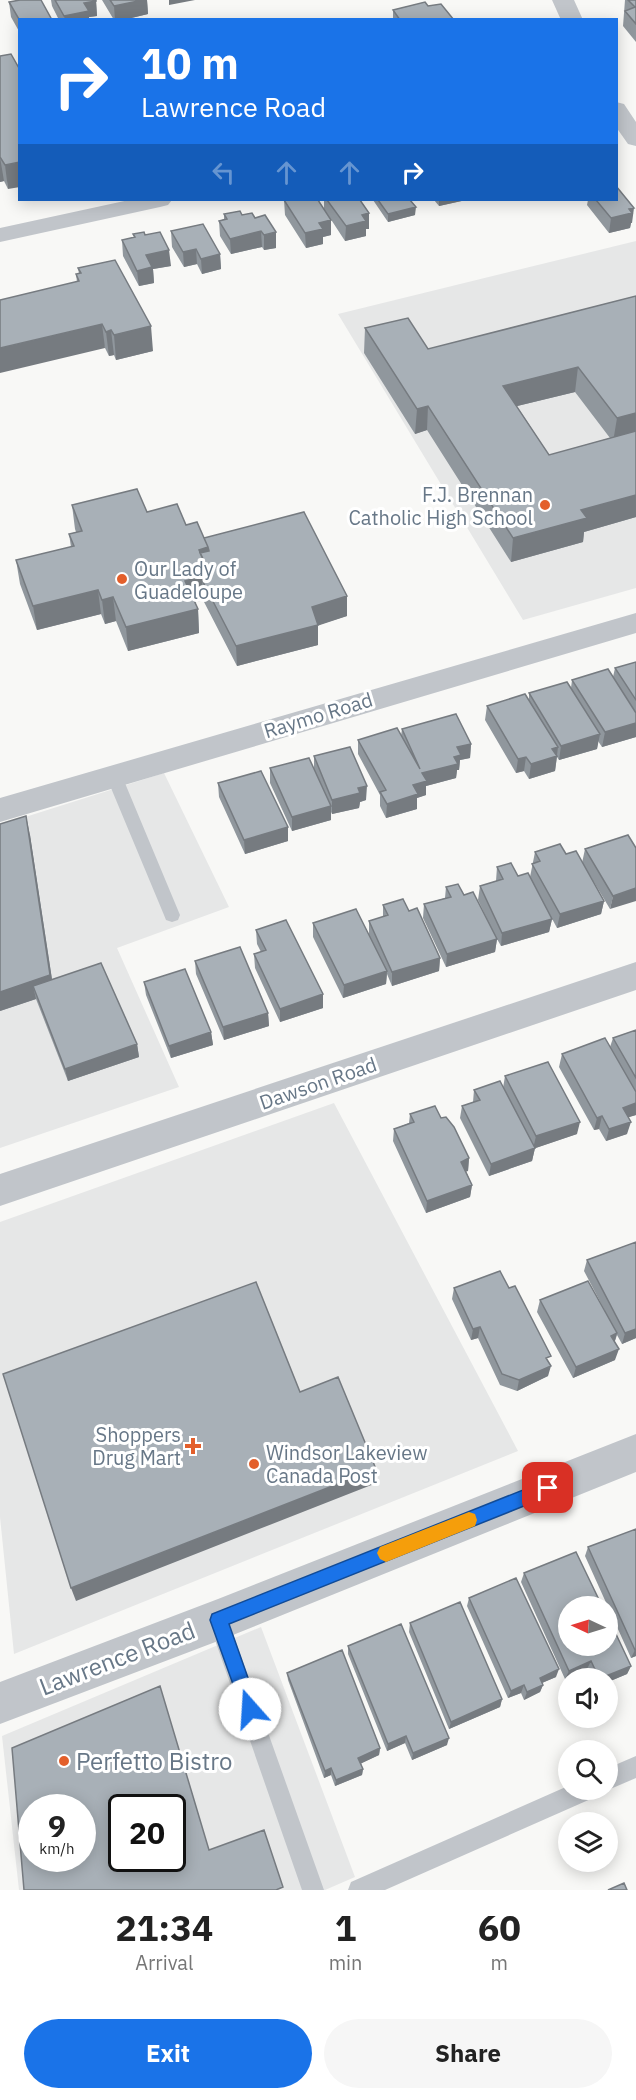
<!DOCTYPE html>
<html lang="en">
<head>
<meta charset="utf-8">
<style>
  body { margin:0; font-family:"IBM Plex Sans",sans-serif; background:#f6f6f6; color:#222; height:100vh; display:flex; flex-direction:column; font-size:22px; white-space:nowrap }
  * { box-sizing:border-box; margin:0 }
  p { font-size:20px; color:#767676 }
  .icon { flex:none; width:33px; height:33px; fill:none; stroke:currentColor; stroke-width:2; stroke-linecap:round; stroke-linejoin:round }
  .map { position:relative; height:1890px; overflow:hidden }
  .sheet { display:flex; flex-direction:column; background:#fff; flex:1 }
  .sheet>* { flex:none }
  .banner { position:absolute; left:18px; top:18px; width:600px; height:183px; border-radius:0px; box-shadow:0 3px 15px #0003; background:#1a73e8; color:#fff; overflow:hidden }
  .needle { width:39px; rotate:274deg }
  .fabs { position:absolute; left:558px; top:1596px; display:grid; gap:12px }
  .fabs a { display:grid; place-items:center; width:60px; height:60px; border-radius:50%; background:#fff; box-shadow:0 3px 15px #0003; font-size:30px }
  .speed { position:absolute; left:18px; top:1794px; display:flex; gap:12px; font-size:30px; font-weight:700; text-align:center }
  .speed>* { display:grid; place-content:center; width:78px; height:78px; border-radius:50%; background:#fff; box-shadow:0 3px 15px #0003; line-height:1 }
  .speed small { font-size:15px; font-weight:400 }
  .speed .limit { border:3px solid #111; border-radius:9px; background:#fff; color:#111 }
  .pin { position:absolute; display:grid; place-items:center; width:51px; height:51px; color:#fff; margin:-26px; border-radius:12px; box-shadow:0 3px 9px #0006 }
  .me { position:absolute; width:66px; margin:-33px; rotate:341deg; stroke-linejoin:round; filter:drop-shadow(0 0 4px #0008) }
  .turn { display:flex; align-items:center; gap:21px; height:126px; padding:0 24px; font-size:27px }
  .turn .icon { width:78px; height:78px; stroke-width:2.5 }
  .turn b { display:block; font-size:42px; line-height:51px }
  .lanes { display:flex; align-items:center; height:57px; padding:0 24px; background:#0003; justify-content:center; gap:30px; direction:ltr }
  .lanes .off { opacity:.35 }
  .eta { display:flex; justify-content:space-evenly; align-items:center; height:102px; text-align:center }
  .eta b { font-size:36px; font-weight:700; line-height:42px }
  .cta { display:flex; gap:12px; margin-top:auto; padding:12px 24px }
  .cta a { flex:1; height:69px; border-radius:36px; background:#1a73e8; color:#fff; font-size:24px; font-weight:700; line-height:69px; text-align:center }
  .cta a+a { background:#f6f6f6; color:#222 }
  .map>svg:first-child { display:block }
  .built { fill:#e6e7e7; fill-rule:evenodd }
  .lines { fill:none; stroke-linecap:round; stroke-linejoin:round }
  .service { fill:#c1c5ca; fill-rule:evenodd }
  .minor { fill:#c1c5ca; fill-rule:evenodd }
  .wall { fill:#90979d; fill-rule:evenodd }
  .shaded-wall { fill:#767b80 }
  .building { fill:#a8b0b7; stroke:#767b80; stroke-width:1.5; fill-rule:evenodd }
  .route { fill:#1a73e8; stroke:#114b97; stroke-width:1.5 }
  .slow { fill:#f59e0b }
  .poi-dot { fill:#e35f2b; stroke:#fff; stroke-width:2 }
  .labels { text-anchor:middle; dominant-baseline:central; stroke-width:6; stroke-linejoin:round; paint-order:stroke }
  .poi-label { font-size:20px; fill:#677787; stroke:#fff; text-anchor:end }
  .street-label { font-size:20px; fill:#677787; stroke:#fff }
  .near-street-label { font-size:24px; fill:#677787; stroke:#fff }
  .near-poi-label { font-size:24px; fill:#677787; stroke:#fff; text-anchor:start }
</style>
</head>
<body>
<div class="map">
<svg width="636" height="1890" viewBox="0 0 636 1890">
  <rect width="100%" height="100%" fill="#f8f8f6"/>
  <path class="built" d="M636 241V588L523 620 338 314Z
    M164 773 229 907 117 948 179 1087 0 1148V825Z
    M334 1103 518 1451 14 1654 0 1517V1222Z
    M261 1627 355 1877 325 1890H19L2 1736ZM32 1808H82V1858H32ZM122 1808H172V1858H122Z"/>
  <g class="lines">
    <path class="service" d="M114 770 119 772 122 776 180 915 178 920 172 922 166 920 164 915 106 776 109 772Z
      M218 1610 225 1613 228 1620 324 1890H302L208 1620 211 1613Z
      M636 1756V1778L608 1790H607L608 1768Z
      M568 1786V1790H596L593 1798 385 1890H348L351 1882Z"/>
    <path class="minor" d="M552 0H574L583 20H561Z
      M616 102 624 104 636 122V146L628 144 616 127Z
      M129 200H172L168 205 160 207 0 242V228Z
      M636 613V633L0 822V798Z
      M636 962V990L0 1206V1174Z
      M636 1434V1472L218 1641 0 1724V1682L218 1599Z"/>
  </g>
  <path class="wall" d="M19 0H41L20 20V33L11 17 9 2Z
    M51 0H96L97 16 89 17V20H59L52 6Z
    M102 0H147L148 14 123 20H114Z
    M625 0H636V42L623 26Z
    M428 6 454 20H393V10Z
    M0 56 8 189 4 181 0 182Z
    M284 200 324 210V200H360L369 213V229H366V236L345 241 330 218 331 220V235L323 237V244L306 248 285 215Z
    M373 200H410L415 215 388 222Z
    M434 200H466L439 206Z
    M588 200H616L632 223H631L630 228 609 233 587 205Z
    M252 213 276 248 264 250 262 247 231 254 220 236 219 221 224 219V214L242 215Z
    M171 231 220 254 221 269 202 274 197 264 184 267 172 247Z
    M133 234 145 235 171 266 153 269 154 283 139 286 123 256 122 240 134 238Z
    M78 268 153 351 116 360 114 355 109 356 105 348 77 282 76 274H79Z
    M636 296V517L584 532 583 542 511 562 427 430 415 434 364 353 365 328 428 349ZM575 392 610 438 549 455 517 406Z
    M72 505 147 512 186 525 204 538 347 596V616L318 625V645L237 666 203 600 195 602 198 609 199 633 128 651 116 621 105 624 101 614 37 630 20 584 16 560 71 547 69 534 76 532 75 529Z
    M636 662V737L602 747 598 741 597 749 559 760 557 757 555 771 529 779 524 771 516 773 485 720 487 706 529 700V693L571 688 572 680 613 677 615 668Z
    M402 729 471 744 470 758 460 760 459 770H457L456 778 426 786V795L417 798V809L386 818 380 806V795L358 754V740L401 736Z
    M314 756 366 800 360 802 359 808 332 814 331 812V820L292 831 270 783V768L314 769Z
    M218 783 288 827V841L245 854 219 797Z
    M30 835 52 979 137 1044 139 1057 68 1081 36 999 0 1011Z
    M628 835 610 909 586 869 604 901 601 914 557 928 540 896 552 919 549 932 501 946 497 939 495 952 446 967 423 918 424 904 445 898 446 887 464 895 492 929 478 900 480 886 496 881 497 867 518 876 530 877 535 852 566 854 582 863 585 849Z
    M383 905 409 911 440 958 439 971 392 986 387 974 386 984 343 998 313 937V923L369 934V921L383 917Z
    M256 930 323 1008 280 1022 255 968 254 954 261 952 257 944Z
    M195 961 268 1013 269 1026 224 1040 196 974Z
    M144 982 211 1032 213 1045 171 1058 146 995Z
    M636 1030V1115L628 1117 627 1134 606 1141 599 1129 594 1130 559 1067 562 1054 610 1047 613 1038Z
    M505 1076 577 1134 535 1148 532 1161 489 1176 460 1118 462 1106 473 1102 474 1090 503 1088Z
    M410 1114 441 1118 469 1158 468 1171H466L472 1185 470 1197 426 1213 393 1141 394 1129 409 1123Z
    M636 1242V1338L622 1344 617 1335 615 1341V1360L573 1378 537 1312 540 1300 605 1311 584 1271 587 1260Z
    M454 1288 549 1363 548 1376 517 1391 500 1385 478 1338 471 1340 452 1299Z
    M636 1529V1656L631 1658 585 1556 588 1547Z
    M524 1573 631 1666 627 1674 608 1682V1678H592L587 1669 565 1679 521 1582Z
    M469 1598 556 1677 542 1683 543 1685 540 1692 524 1700 521 1693 508 1698 467 1606Z
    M410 1623 502 1699 500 1707 449 1729 409 1632Z
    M348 1646 447 1745 412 1760 405 1743 387 1751 348 1654Z
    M287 1673 380 1748 379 1755 361 1763 363 1769 362 1775 335 1786 331 1775 324 1778 288 1680Z"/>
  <path class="shaded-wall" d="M143 0H147L148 14 123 20H115L114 6Z
    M169 0H195L169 5Z
    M96 1 97 16 89 17V20H65L64 16 84 3Z
    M0 157 4 181 0 182Z
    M20 162V187L8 189 5 165Z
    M439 200H466L439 206Z
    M416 207 415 215 388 222V214Z
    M634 208 632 223H631L630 228 609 233 611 218 629 209Z
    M369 213V229H366V236L345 241 346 226 362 215Z
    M331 220V235L323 237V244L306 248 305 233 319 223Z
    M261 231 262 247 231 254 230 239Z
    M276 232V248L264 250V235Z
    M196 249 197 264 184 267 183 252Z
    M169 250 171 266 153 269 154 283 139 286 137 271 146 255Z
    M220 254 221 269 202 274 201 259Z
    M102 324 105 348 0 373V348Z
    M151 326 153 351 116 360 114 335Z
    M111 330 114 355 109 356 106 332Z
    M578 367 575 392 501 410 503 386Z
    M428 406 427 430 415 434 417 409Z
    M636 413V437L613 442 617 418Z
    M636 495V517L584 532 583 542 511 562 513 538 581 510Z
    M208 547 210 571 199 550Z
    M210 574 211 598 202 580 203 600 187 605 185 581Z
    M98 590 101 614 37 630 33 606Z
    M347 596V616L317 626 318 625V645L237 666 236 646 312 607Z
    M113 597 116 621 105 624 102 600Z
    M198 609 199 633 128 651 126 627Z
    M636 723V737L602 747 605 732Z
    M600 734 597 749 559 760 561 746Z
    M471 744 470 758 460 760 459 770H457L456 778 426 786V795L417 798V809L386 818 387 804 413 785 422 773 454 757 457 747Z
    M558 747 555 771 529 779 531 764 552 749Z
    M526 757 524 771 516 773 518 759Z
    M367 786 366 800 360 802 359 808 332 814V800L358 788Z
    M331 806V820L292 831V817Z
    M26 816 30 835 54 993 33 986 36 999 0 1011V992Z
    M288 827V841L245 854 244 840Z
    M636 888V901L610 909 613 896Z
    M604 901 601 914 557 928 560 914Z
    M552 919 549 932 501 946 502 933Z
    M497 939 495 952 446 967 447 954Z
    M440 958 439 971 392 986V972Z
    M387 971 386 984 343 998 344 985Z
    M323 994V1008L280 1022V1009Z
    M268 1013 269 1026 224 1040 223 1027Z
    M211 1032 213 1045 171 1058 169 1046Z
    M137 1044 139 1057 68 1081 65 1069Z
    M636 1103V1115L620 1120 623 1108Z
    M602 1116 599 1129 594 1130 597 1118Z
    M580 1122 577 1134 533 1149 536 1136Z
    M631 1122 627 1134 606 1141 609 1129Z
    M535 1148 532 1161 489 1176 491 1164Z
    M469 1158 468 1171 459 1174 461 1162Z
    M472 1185 470 1197 426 1213 427 1201Z
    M480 1327 478 1338 471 1340 473 1329Z
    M636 1329V1338L622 1344 625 1333Z
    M617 1333 614 1344 611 1336Z
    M619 1349 615 1360 573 1378 576 1367Z
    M551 1366 548 1376 517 1391 519 1380Z
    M376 1469 374 1484 76 1601 71 1588Z
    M636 1649V1656L631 1658 635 1650Z
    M591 1661 587 1669 565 1679 569 1671Z
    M631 1666 627 1674 608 1682V1678H601Z
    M559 1669 556 1677 537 1685 540 1678Z
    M524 1685 521 1693 508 1698 511 1691Z
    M543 1685 540 1692 524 1700 527 1692Z
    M502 1699 500 1707 449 1729 451 1722Z
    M406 1736 405 1743 387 1751 388 1744Z
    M449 1738 447 1745 412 1760 413 1753Z
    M380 1748 379 1755 358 1765V1758Z
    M331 1768V1775L324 1778 325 1771Z
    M363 1769 362 1775 335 1786 336 1780Z"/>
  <path class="building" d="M20 0H41L52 20H20V21L9 2Z
    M55 0H96V1L84 3 89 11 64 16Z
    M110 0H143L114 6Z
    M628 0H636V24L625 11 635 7Z
    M425 2 428 6 441 4 454 20H400L393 10Z
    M11 54 20 70V162L5 165 0 157V56Z
    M616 186 634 208 629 209 632 213 611 218 596 200H616Z
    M284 200H318L331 220 319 223 323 229 305 233Z
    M327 200H360L369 213 362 215 366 221 346 226Z
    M378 200H410L416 207 388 214Z
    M240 211 242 215 252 213 255 218 265 215 276 232 264 235 261 231 230 239 219 221 227 219 224 214Z
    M203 224 220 254 201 259 196 249 183 252 171 231Z
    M144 232 145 235 160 232 169 250 146 255 152 267 137 271 122 240 135 237 133 234Z
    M115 260 151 326 114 335 111 330 106 332 102 324 0 348V300L79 281 76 274 81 273 78 268Z
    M636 296V413L617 418 578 367 503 386 549 455 636 431V495L581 510 587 518 513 538 428 406 417 409 365 328 408 318 428 349Z
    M137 489 147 512 177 504 186 525 197 522 208 547 199 550 210 574 185 581 198 609 126 627 113 597 102 600 98 590 33 606 16 560 74 546 69 534 82 531 72 505Z
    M304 512 347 596 312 607 318 625 236 646 202 580 210 578V574L200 553 209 551 208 547 204 538Z
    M636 662V700L615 668Z
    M608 669 636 713V723L605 732 572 680Z
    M567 682 600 734 561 746 529 693Z
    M525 694 558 747 552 749 557 756 531 764 526 757 518 759 487 706Z
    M456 714 471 744 457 747 461 755 454 757 458 764 422 773 427 781 413 785 418 794 387 804 380 792 386 790 358 740 397 728 420 769 402 729Z
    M350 747 367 786 358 788 360 793 332 800 314 756Z
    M309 758 331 806 292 817 270 768Z
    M261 771 288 827 244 840 218 783Z
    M26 816 50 975 0 992V824Z
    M628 835 636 848V888L613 896 585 849Z
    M560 844 566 854 576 851 604 901 560 914 532 864 540 861 535 852Z
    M511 863 518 876 528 873 552 919 502 933 480 886 503 879 497 867Z
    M458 884 464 895 473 892 497 939 447 954 424 904 451 897 446 887Z
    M403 899 409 911 417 908 440 958 392 972 369 921 388 915 383 905Z
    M356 909 387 971 344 985 313 923Z
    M286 920 323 994 280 1009 254 954 266 950 256 930Z
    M240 947 268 1013 223 1027 195 961Z
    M101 963 137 1044 65 1069 33 986Z
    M185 969 211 1032 169 1046 144 982Z
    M636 1030V1078L613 1038Z
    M605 1038 636 1092V1103L623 1108 631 1122 609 1129 602 1116 597 1118 562 1054Z
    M548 1062 580 1122 536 1136 505 1076Z
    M500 1081 535 1148 491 1164 462 1106 480 1100 474 1090Z
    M435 1106 441 1118 446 1117 454 1127 469 1158 461 1162 472 1185 427 1201 394 1129 414 1122 410 1114Z
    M636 1242V1329L625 1333 587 1260Z
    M500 1271 509 1288 515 1286 551 1356 546 1358 551 1366 519 1380 502 1374 480 1327 473 1329 454 1288Z
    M588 1281 617 1333 611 1336 619 1349 576 1367 540 1300Z
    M256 1282 300 1392 338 1377 376 1469 71 1588 3 1374Z
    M636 1529V1649L635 1650 588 1547Z
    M576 1552 602 1606H568V1646H608V1617L631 1666 601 1678H599L591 1661 569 1671 524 1573Z
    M516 1578 559 1669 540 1678 543 1685 527 1692 524 1685 511 1691 469 1598Z
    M460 1602 502 1699 451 1722 410 1623Z
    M401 1624 449 1738 413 1753 406 1736 388 1744 348 1646Z
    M342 1650 380 1748 358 1758 363 1769 336 1780 331 1768 325 1771 287 1673Z
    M160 1686 209 1850 264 1830 283 1887 276 1890H24L12 1748ZM32 1808H82V1858H32ZM122 1808H172V1858H122Z
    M624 1883 627 1890H608Z"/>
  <path class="route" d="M548 1480 554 1483 556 1488 554 1494 229 1624 259 1709 257 1715 250 1718 244 1715 210 1620 212 1614Z"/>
  <path class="slow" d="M469 1512 475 1514 477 1520 475 1526 386 1562 380 1559 377 1553 380 1547Z"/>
  <g class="poi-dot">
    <circle cx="545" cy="505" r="6"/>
    <circle cx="122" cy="579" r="6"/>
    <path d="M190 1437h6v6h6v6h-6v6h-6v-6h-6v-6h6z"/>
    <circle cx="254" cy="1464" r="6"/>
    <circle cx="64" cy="1761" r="6"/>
  </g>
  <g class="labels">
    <g class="poi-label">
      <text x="533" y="494">F.J. Brennan<tspan x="533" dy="23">Catholic High School</tspan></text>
      <text x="134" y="568" text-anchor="start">Our Lady of<tspan x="134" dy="23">Guadeloupe</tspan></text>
      <text x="181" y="1434">Shoppers<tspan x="181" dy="23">Drug Mart</tspan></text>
      <text x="266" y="1452" text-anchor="start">Windsor Lakeview<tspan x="266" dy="23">Canada Post</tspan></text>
    </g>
    <g class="street-label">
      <text transform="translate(318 715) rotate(-17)">Raymo Road</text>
      <text transform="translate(318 1083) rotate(-19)">Dawson Road</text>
    </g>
    <g class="near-street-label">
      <text transform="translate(117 1658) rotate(-21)">Lawrence Road</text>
    </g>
    <g class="near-poi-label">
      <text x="76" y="1761">Perfetto Bistro</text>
    </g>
  </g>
</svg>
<div class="fabs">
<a><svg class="needle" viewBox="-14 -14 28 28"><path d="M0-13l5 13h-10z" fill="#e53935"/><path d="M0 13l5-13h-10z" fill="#767676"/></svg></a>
<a><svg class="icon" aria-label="sound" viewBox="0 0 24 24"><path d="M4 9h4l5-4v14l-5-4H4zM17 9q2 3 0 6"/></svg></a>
<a><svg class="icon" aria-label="search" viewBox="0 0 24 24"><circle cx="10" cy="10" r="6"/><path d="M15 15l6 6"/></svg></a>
<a><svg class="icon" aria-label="layers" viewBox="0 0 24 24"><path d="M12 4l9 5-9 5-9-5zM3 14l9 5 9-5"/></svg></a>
</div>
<div class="speed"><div>9<small>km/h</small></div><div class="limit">20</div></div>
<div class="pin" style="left:548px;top:1488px;background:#d93025"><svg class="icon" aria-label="arrive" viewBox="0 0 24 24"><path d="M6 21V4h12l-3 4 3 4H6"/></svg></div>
<svg class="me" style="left:250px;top:1709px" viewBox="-20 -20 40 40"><circle r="19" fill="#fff"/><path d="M0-13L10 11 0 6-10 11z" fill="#1a73e8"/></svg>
<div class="banner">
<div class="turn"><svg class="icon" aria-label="right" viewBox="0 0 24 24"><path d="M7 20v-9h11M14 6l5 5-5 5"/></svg><div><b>10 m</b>Lawrence Road</div></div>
<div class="lanes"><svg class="icon off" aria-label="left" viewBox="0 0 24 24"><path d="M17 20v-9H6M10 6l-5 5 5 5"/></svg><svg class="icon off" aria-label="ahead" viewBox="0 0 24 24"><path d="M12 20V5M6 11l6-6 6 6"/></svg><svg class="icon off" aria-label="ahead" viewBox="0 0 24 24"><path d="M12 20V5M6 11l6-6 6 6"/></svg><svg class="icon" aria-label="right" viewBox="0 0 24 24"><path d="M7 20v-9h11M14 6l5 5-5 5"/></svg></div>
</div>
</div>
<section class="sheet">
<div class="eta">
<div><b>21:34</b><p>Arrival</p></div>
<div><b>1</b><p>min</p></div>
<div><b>60</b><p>m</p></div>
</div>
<div class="cta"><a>Exit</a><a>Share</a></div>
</section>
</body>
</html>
